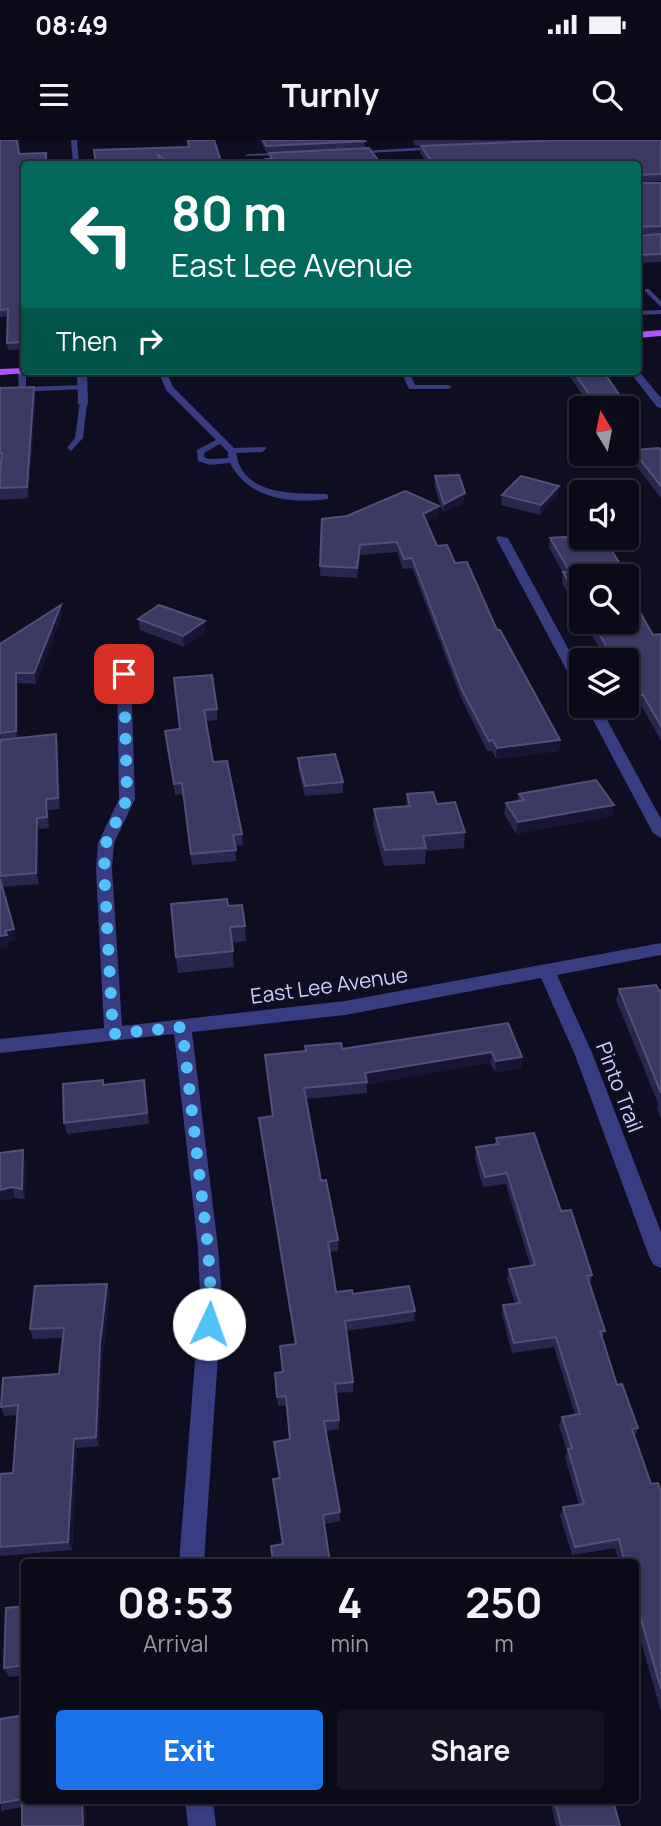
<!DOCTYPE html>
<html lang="en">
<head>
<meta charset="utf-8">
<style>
  body { margin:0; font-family:Manrope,sans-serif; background:#141322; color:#f1f3f6; height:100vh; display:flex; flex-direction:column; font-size:26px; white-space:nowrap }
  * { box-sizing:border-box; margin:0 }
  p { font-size:23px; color:#9a9aa2 }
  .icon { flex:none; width:38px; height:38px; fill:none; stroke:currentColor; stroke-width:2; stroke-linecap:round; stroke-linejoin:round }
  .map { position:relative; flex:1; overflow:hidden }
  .side { position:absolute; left:21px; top:1419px; width:618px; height:245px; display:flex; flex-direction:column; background:#0b0a19; border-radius:7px; box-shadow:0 2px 5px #0004,0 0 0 2px #2b2b38 }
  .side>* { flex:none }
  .banner { position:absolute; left:21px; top:21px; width:620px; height:214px; border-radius:7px; box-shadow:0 2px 5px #0004,0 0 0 2px #2b2b38; background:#00695c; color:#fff; overflow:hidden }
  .needle { width:46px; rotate:350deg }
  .buttons { position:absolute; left:569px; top:256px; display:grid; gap:14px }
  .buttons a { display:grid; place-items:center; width:70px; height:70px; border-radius:7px; background:#0b0a19; box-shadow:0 2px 5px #0004,0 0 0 2px #2b2b38; font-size:35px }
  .pin { position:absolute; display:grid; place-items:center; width:60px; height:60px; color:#fff; margin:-30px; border-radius:14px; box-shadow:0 4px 10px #0006 }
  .me { position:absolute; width:77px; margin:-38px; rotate:3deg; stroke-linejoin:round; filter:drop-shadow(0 0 5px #0008) }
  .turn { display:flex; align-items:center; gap:24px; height:147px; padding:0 35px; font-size:32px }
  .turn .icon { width:91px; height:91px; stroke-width:2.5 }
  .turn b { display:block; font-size:49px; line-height:60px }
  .then { display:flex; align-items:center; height:66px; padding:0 35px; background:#0003; gap:14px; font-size:26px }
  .eta { display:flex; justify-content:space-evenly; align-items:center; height:119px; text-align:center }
  .eta b { font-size:42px; font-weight:700; line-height:49px }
  .primary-button { display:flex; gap:14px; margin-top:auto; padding:14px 35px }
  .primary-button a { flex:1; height:80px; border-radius:7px; background:#1a73e8; color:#fff; font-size:28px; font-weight:700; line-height:80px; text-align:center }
  .primary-button a+a { background:#141322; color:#f1f3f6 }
  .status { display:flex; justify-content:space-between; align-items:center; height:49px; padding:0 35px; background:#0b0a19; direction:ltr }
  .status svg { height:19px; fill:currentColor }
  header { display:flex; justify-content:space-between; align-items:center; height:91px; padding:0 35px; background:#0b0a19; font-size:32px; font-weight:700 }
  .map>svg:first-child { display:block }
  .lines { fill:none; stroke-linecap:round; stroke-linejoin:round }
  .lane { fill:#383c81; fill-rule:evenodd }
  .street { fill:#383c81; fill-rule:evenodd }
  .primary { fill:#af55ff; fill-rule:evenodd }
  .wall { fill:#292650 }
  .shaded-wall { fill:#171435 }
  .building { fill:#3b3863; stroke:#524f7b; stroke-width:2 }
  .route { stroke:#4fc3f7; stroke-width:12; stroke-dasharray:0 21.6 }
  .labels { text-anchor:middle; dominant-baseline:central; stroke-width:7; stroke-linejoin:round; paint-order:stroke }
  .street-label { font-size:21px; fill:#ceceff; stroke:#0f0d21 }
</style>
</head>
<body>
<div class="status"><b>08:49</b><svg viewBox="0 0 49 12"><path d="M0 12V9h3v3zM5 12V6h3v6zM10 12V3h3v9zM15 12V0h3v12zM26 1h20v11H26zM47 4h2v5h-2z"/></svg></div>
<header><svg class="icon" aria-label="menu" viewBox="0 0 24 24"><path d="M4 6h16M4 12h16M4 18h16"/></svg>Turnly<svg class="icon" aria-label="search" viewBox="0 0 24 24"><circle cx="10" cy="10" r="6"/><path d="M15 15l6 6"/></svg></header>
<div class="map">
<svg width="661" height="1686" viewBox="0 0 661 1686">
  <rect width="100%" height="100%" fill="#0f0d21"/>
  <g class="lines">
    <path class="lane" d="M645 149H649L661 161V167L645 151Z
      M661 170V174L637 175V171Z
      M22 229 26 231V247L83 245 87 247 83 249 19 252 18 231Z
      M158 231H166L173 247 234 308 265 307 266 309 262 312 236 313C243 356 292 353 325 354L328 355V359C291 364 248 359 230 323L210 325 198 321 197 310 216 300 166 250ZM220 304 228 312V318L211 319 205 318 204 313Z
      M401 231H409L415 245H448L452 247 448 249H409Z
      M80 262 87 264 83 298 71 311 67 308 75 298Z"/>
    <path class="street" d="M71 0H77L79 24H73Z
      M444 6 446 9 350 14 347 12Z
      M291 12 293 15 245 16 248 14Z
      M637 229 661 258V268L657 267 629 231Z
      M77 231H87L88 264 83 267 78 264Z
      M498 396 508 398 581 532V548L574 544 496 398Z
      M124 530 131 534 135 659 114 703 112 729 122 886 345 861 661 803V815L557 835 593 915 661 1092V1128L654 1125 650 1119 575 915 541 838 345 875 192 892 218 1108 222 1157 204 1423H179L200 1157 198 1108 174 894 0 913V899L104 888 96 729 98 703 119 659 117 534Z
      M585 565H599L661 679V698L653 693Z
      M185 1661H213L216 1686H188Z"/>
    <path class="primary" d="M661 190V196L637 198V192Z
      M24 228V231H29L27 233 0 235V229Z"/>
  </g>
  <path class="wall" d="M0 0 19 14 47 19 24 24V209L8 210 7 203 8 176 0 177Z
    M186 0H214L222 24H161L159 23 96 24 188 7Z
    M260 0H364L365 8 266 12Z
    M413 0H548L415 6Z
    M661 0V41L637 42V24H428L420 13 421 6Z
    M637 43H661V94H638V96L661 94V122L637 123Z
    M566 231H603L625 263 624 268H591Z
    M34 247 36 257 28 358 0 360V248Z
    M633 310H661V358L631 319Z
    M435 336 464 363 443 373 434 345Z
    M559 346 557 356 540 375 501 365 502 355Z
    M439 366 438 376 426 382 437 406 455 423 497 490 560 600 559 611 496 619 492 611H487L462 560 412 428 403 429 397 412 360 415 357 438 320 436 322 379Z
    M581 396V397H603L634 446 632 456H631L653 495 661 494V601L641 565 633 566 626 555V520H606L584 481H626V436H581V476L562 443 563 433 549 408 550 398Z
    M62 475 36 544 18 543V598L56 594 58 605 60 669 48 670 49 688 39 689V744L2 747 16 800 8 801 9 806 0 808V504Z
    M138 479 205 481V492L184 507 140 490Z
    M174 538 217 569V580L206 581 213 622 242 694 243 705 235 706 236 721 192 725 183 654 175 655 165 591 180 589Z
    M298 618 343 642V653L305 656 298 629Z
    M407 654 437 664 465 692 464 708 426 711 425 724 384 726 373 685 374 669 406 666Z
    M519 654 612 676 516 694 504 674 506 663 518 661Z
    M228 766 245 786 246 801 232 803 234 827 178 833 176 817Z
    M619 849 661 850V979L657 969 658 963 616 860Z
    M508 883 522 917 521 928 495 932 490 923 367 944V953L306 959 321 1041 338 1100V1111L330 1112 336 1152 353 1154 415 1171 414 1181 346 1191 353 1242V1252L336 1253 339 1280V1289L326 1291 340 1372V1381L324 1384 282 1404 273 1339H279L274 1302 289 1299 286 1266H278L275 1233 282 1232 295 1204 260 989 259 978 272 976 265 915 305 911V906L342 909Z
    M146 951 149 984 67 994 64 983Z
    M496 998 561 1071 592 1135 590 1144 605 1191 602 1198 617 1245 638 1288 635 1296 651 1344 661 1352V1572L635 1480V1423H619L615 1408 572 1415 560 1376 563 1367 579 1365 565 1318 567 1311 559 1286 562 1277 575 1275 554 1207 512 1213 502 1175 503 1165 515 1163 507 1139 509 1129 530 1125 506 1044 483 1047 475 1018 476 1007 495 1004Z
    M0 1013 26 1021 25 1059 15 1058 0 1061Z
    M107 1144 110 1154 103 1214 99 1306 77 1308 72 1410 0 1416V1334L13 1333 18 1275 4 1276 1 1267 59 1234 63 1198 33 1199 30 1189Z
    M24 1466V1535L9 1537 4 1528Z
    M0 1579 24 1661H85L86 1686 22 1667 1 1671Z
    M550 1661H613L620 1686H556Z"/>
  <path class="shaded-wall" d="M34 247 36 257 28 358 27 347Z
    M559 346 557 356 540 375 541 365Z
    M465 353 464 363 443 373 444 364Z
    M439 366 438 376 422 384 423 374Z
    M61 465 62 475 36 544 34 533Z
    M205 481V492L184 507 183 496Z
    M16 533 18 543V602L16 591Z
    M56 594 58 605 60 669 58 658Z
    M560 600 559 611 496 619 497 608Z
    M46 659 48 670 49 688 47 677Z
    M614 665 612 676 516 694 518 682Z
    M37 678 39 689V744L36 733Z
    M14 789 16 800 8 801 9 806 0 808V796L5 791Z
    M492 912 490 923 367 944 365 933Z
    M522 917 521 928 495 932 496 921Z
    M23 1010 26 1021 25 1059 22 1049Z
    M12 1047 15 1058 0 1061V1050Z
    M107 1144 110 1154 103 1214 99 1306 96 1297 100 1204Z
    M74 1299 77 1308 72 1410 68 1402Z
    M82 1661H85L86 1686H83Z"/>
  <path class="building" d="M0 0H17L19 14 46 13V24H24V202L7 203 8 169 0 170Z
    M188 0H214L222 24H170L158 15 160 24H96L94 10 189 7Z
    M263 0H364L365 1 266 6Z
    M561 0H661V34L638 35 637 40V24H433L421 6Z
    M369 8 381 24H270L266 19H272L269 13Z
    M637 43H661V86L638 87 637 88Z
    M637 93 638 96 661 94V114L637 115Z
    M573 231H603L625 263 596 264Z
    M34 247 27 347 0 348V332L2 313H0V248Z
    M659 308 661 310V346L633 310Z
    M459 335 465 353 444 364 435 336Z
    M521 336 559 346 541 365 502 355Z
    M405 351 439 366 423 374 437 406 447 405 455 423 467 422 497 490H500L560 600 497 608 493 600 489 601 462 550 412 418 404 419 397 402 360 405 357 428 320 426 322 379 347 376Z
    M581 396V397H603L634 446H626V436H581V463L563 432H570L550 398Z
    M626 448 653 495 661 494V586L643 555H635L626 541V520H614L592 481H626Z
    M61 465 34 533H16V591L0 593V504Z
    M159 465 205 481 183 496 138 479Z
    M212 535 217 569 204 570 213 622 227 621 242 694 233 695 236 710 191 714 182 643 174 644 165 591 180 589 174 538Z
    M56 594 58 658 46 659 47 677 37 678 36 733 0 736V600Z
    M335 614 343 642 305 646 298 618Z
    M596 640 614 665 518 682 506 663 524 660 519 654Z
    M433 652 437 664 455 662 465 692 423 696 426 708 385 710 374 669 410 666 407 654Z
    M0 739 14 789 5 791 7 795 0 796Z
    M227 759 228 766 242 765 245 786 230 787 233 811 176 817 171 764Z
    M656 845 659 851 661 850V953L619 849Z
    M508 883 522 917 496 921 492 912 365 933 367 942 304 948 321 1041 326 1040 338 1100 328 1102 336 1152 352 1150 353 1154 409 1146 415 1171 345 1181 353 1242 335 1244 339 1280 324 1281 340 1372 323 1375 330 1423H273L271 1406 283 1404 273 1339 280 1338 274 1302 290 1299 286 1256 277 1257 275 1233 283 1232 280 1206 296 1204 259 978 273 976 265 915 306 911 305 906 341 903 342 909Z
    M103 940V945L144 940 147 973 64 983 63 944Z
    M534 993 561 1071 571 1070 592 1135 587 1136 605 1191H600L617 1245 622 1244 638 1288 632 1289 651 1344 658 1343 661 1352V1549L635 1458V1423H625L619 1399 575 1407 563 1367 584 1364 568 1309 572 1308 562 1277 580 1274 556 1197 514 1203 503 1165 520 1163 509 1129 535 1125 507 1033 485 1037 476 1007 498 1004 496 998Z
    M23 1010 22 1049 12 1047 0 1050V1013Z
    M107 1144 100 1204 96 1297 74 1299 68 1402 0 1407V1334L13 1333 18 1265 1 1267 3 1238 59 1234 64 1188 30 1189 35 1146Z
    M24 1466V1525L4 1528 6 1468Z
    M24 1575V1661H82L83 1686H22V1659L0 1663V1579Z
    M555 1661H613L620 1686H561Z"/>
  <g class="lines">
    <path class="route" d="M124 534 127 659 106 703 104 729 113 894 182 887 208 1108 211 1157 209 1184"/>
  </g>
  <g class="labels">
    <g class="street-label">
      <text transform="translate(329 845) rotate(-8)">East Lee Avenue</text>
      <text transform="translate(620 947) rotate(69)">Pinto Trail</text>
    </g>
  </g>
</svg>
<div class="buttons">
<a><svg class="needle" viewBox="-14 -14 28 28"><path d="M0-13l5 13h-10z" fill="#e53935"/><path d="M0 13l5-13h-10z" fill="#9a9aa2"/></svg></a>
<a><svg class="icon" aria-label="sound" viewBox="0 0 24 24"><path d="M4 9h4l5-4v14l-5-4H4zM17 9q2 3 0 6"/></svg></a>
<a><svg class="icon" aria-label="search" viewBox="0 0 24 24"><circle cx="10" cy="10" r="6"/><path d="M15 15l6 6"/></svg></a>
<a><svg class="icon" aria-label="layers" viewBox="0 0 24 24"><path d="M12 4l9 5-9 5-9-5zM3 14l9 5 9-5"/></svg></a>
</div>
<div class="pin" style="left:124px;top:534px;background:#d93025"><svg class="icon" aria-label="arrive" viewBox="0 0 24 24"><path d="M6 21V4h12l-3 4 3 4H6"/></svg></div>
<svg class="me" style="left:209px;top:1184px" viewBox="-20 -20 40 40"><circle r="19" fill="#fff"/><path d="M0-13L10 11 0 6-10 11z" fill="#4fc3f7"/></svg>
<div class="banner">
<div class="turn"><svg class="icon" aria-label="left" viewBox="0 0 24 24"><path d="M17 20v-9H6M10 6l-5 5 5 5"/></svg><div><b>80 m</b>East Lee Avenue</div></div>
<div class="then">Then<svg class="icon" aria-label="right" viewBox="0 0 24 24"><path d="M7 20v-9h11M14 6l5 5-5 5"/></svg></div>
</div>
<section class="side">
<div class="eta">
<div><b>08:53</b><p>Arrival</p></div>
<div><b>4</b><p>min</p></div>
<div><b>250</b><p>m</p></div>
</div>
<div class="primary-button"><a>Exit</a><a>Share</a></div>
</section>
</div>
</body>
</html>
